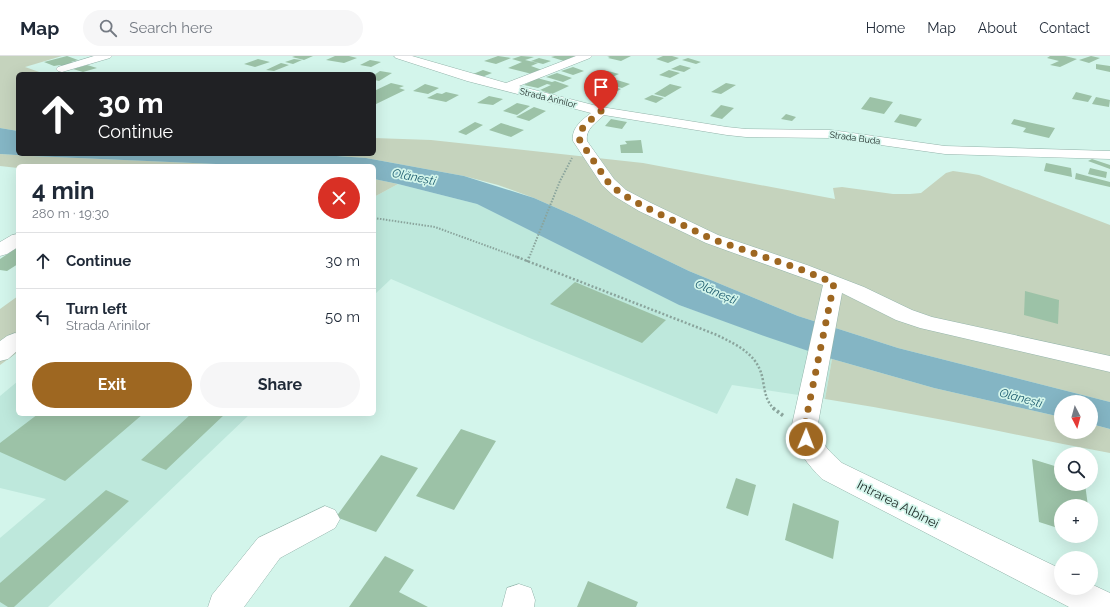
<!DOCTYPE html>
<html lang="en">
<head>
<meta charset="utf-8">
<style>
  body { margin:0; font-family:Raleway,sans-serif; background:#f6f6f7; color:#1f2937; height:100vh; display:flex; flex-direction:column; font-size:15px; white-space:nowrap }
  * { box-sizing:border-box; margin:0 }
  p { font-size:13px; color:#747a83 }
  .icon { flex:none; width:22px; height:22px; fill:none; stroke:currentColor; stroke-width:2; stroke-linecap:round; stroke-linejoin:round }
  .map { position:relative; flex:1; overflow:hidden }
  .side { position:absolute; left:16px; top:108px; width:360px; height:252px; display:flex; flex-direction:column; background:#fff; border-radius:6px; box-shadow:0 4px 16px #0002 }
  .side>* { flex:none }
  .hud { position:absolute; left:16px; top:16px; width:360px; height:84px; border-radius:6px; box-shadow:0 4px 16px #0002; background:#202124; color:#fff; overflow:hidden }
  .needle { width:26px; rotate:174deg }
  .fabs { position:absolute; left:1054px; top:339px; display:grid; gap:8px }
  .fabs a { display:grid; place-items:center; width:44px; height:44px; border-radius:50%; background:#fff; box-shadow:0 4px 16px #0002; font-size:20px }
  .pin { position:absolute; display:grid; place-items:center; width:34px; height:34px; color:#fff; margin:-41px -17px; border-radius:50% 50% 50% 0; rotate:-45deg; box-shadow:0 0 4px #0007 }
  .pin .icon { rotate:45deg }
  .me { position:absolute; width:44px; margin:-22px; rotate:1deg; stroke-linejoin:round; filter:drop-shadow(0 0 3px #0008) }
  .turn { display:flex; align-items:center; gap:14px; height:84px; padding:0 16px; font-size:18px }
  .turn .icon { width:52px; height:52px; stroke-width:2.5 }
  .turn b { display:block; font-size:28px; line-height:34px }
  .round { display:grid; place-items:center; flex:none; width:42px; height:42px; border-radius:21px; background:#f6f6f7 }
  .headline { display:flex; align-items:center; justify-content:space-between; height:68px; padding:0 16px }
  h1 { font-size:24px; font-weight:700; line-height:30px }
  .primary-button { display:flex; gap:8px; margin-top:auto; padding:8px 16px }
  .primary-button a { flex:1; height:46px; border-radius:24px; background:#9e6721; color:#fff; font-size:16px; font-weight:700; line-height:46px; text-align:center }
  .primary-button a+a { background:#f6f6f7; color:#1f2937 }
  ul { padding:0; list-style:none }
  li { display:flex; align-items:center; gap:12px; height:56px; padding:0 16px; border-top:1px solid #e0e1e3 }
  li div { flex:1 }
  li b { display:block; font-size:15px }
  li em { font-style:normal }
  header { display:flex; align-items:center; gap:24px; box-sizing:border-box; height:56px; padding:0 20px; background:#fff; border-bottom:1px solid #e0e1e3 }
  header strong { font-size:19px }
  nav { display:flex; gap:22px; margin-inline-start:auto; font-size:14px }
  .search { width:280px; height:36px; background:#f6f6f7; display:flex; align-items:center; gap:10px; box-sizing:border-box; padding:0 14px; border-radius:22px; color:#747a83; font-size:15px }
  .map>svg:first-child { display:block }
  .built { fill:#bee8dc }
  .green { fill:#c5d3bd }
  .water { fill:#84b5c4 }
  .building { fill:#9cc2a7 }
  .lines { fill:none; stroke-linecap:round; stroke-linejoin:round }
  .minor-casing { stroke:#94b4ab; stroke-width:1 }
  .path-far2 { stroke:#8aa49c; stroke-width:2; stroke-dasharray:1.5 1.5; stroke-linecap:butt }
  .path-far1 { stroke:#8aa49c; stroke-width:2.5; stroke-dasharray:2 2; stroke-linecap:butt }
  .path { stroke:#8aa49c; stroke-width:3.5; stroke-dasharray:2.5 2.5; stroke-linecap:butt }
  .minor { fill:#fff; fill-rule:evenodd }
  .route { stroke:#9e6721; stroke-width:7; stroke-dasharray:0 12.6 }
  .labels { text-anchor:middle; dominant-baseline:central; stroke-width:3.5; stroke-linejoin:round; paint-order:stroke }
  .far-street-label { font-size:9px; fill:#212e2a; stroke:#d3f5eb }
  .water-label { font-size:12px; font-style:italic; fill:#226072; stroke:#d3f5eb }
  .near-street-label { font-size:13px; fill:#212e2a; stroke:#d3f5eb }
</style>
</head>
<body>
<header>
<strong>Map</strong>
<div class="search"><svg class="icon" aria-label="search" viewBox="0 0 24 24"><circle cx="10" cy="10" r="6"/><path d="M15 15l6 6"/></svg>Search here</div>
<nav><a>Home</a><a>Map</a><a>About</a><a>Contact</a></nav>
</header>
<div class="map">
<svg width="1110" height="551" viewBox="0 0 1110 551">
  <rect width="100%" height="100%" fill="#d3f5eb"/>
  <path class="built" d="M398 128 477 148 679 249 832 303 825 343 732 329 717 358 532 283 391 223 374 239V141Z
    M18 325V358H250L48 551H0V482L46 443 0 432V340Z"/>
  <path class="green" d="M0 0H62L25 11 45 18H18V75L0 72Z
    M374 82 431 84 643 107 835 143 833 132 842 131 893 138H910L921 137 946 117 953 115 967 117 979 119 1110 169V346L898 292 798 260 689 215 577 161 534 142 498 129 464 120 366 102 307 98H374Z
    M0 98 32 100 264 110H18V112L0 110Z
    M374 123 398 128 374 141Z
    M18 240V296L0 309V253Z
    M832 303 934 332 1061 361V376H1091V368L1110 373V397C1015 379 921 358 825 343Z"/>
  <path class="water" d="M0 72 18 75V98H307L366 102 464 120 534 142 577 161 689 215 798 260 898 292 1110 346V373L1091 368V346H1061V361L934 332 832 303 767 281 679 249 477 148 398 128 374 123V110H264L32 100 0 98Z"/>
  <path class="building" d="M67 0 78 4 71 6 74 8 64 10 60 9 54 10 44 6Z
    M295 0H313L304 4 292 1Z
    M335 0H349L357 2 344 7 326 4Z
    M498 0 511 2 496 8 484 5Z
    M521 0 534 1 525 4 538 7 531 10 542 14 532 18 508 12 522 6 512 3Z
    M555 0H575L564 5 551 1Z
    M607 0H631L621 5 608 2 610 1Z
    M663 0H672L679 2 668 7 656 3Z
    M1050 0H1065L1077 3 1060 11 1050 9 1059 5 1047 2Z
    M1091 0 1100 2 1089 7 1079 4Z
    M539 2 551 5 543 8 531 5Z
    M688 2 701 6 696 8 682 4Z
    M258 3 270 6 255 11 244 8Z
    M294 3 302 4 293 8 285 6Z
    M370 4 381 6 371 11 360 9Z
    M281 7 289 9 274 15 266 14Z
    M1096 8 1110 10V16L1096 13Z
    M87 9 97 12 83 16 73 13Z
    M680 9 691 12 684 16 671 13Z
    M573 11 584 15 573 19 561 15Z
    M483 14 492 17 482 21 473 18Z
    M669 14 680 17 670 22 659 19Z
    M380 15 392 17 379 25 374 24V19Z
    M608 15 619 18 610 22 614 24 603 28 588 23Z
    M557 17 572 22 563 26 546 21Z
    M537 22 552 26 555 25 569 30 552 38 540 34 551 29 547 28 538 32 524 29Z
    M617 24 630 28 622 32 608 28Z
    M391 27 404 30 399 32 405 34 374 49V35Z
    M726 27 736 29 721 38 711 36Z
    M425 28 439 32 428 38 413 35Z
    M670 28 682 31 665 41 654 38Z
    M611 30 621 33 610 39 600 36Z
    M446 36 459 39 446 46 427 42 437 37 442 38Z
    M1076 36 1092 40 1088 46 1072 43Z
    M652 39 664 42 656 47 644 43Z
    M489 40 503 43 493 49 477 47Z
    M870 41 893 46 884 58 861 53Z
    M1096 41 1110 44 1109 51 1092 48Z
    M517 47 530 50 517 59 503 55Z
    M721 49 734 52 722 63 710 60Z
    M534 51 546 55 529 65 516 61Z
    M786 58 796 61 792 65 781 63Z
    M900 58 922 63 916 71 894 66Z
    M611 63 627 66 622 73 605 70Z
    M1014 63 1055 72 1049 82 1023 76 1026 72 1011 68Z
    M475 66 483 69 466 79 458 76Z
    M501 67 524 74 511 81 489 74Z
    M641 84 643 97H621L620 89 627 88 625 85Z
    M1092 103 1110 109V113L1088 105Z
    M1046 107 1071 112 1072 121 1044 115Z
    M1090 112 1107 116 1106 122 1088 118Z
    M1076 117 1110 126V131L1075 123Z
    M18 191V208L7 215 0 214V203Z
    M575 226 666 264 642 287 550 248Z
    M1025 235 1059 244 1058 268 1024 259Z
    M38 358H143L65 425 0 396V387Z
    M191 358H225L166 414 141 404Z
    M461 373 496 385 454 454 416 440Z
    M381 399 418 412 376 476 336 461Z
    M1032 403 1061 412V428H1085L1088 450H1061V473L1039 466Z
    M736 422 756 429 748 460 726 452Z
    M106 434 129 445 14 551H8L0 546V527Z
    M793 447 839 465 833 503 785 484Z
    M385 500 414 514 399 536 428 551H349Z
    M588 525 638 546 636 551H577Z"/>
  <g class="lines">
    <defs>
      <path id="minor" d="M94 0H112L110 2 62 16 58 15 56 13 58 11Z
        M394 0H412L506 27 576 0H592L590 2 519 30 601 51 727 71 746 73 831 74 945 90 1110 95V103L945 98 831 82 746 81 727 79 604 59C596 67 585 73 587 85L614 123 626 134 651 147 718 179 807 209 864 231 912 254 932 261 1110 300V316L920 272 896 264 842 237 817 373C821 388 831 397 842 407L1061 513V532H1091V528L1110 537V551H1069L822 423C808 409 795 393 791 373L823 229 706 187 639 155 614 140 602 129 573 85C571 72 582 64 591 57L467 25 396 2Z
        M18 178V191L7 198 0 200V186L12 179Z
        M15 277 18 278V294L8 303 0 305V285L7 280Z
        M325 450 335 454 340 463 335 472 280 502 244 551H208L212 539 258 482Z
        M519 528 531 532 535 544 534 551H502L507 532Z"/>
    </defs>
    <use href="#minor" class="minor-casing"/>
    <path class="path-far2" d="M374 162 435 171 520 202
      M529 202 560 125 572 102"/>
    <path class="path-far1" d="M517 201 717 279C739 290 759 299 763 325 765 336 766 345 774 353
      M527 206 529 201"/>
    <path class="path" d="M773 352 785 361"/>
    <use href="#minor" class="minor"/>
  </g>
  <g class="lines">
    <path class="route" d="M601 55C593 63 576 72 580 85L608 126 620 137 645 151 712 183 800 213 834 227 804 373 806 383"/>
  </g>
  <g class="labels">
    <g class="far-street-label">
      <text transform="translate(548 42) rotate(14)">Strada Arinilor</text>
      <text transform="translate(855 82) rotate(8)">Strada Buda</text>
    </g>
    <g class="water-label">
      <text transform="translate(414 121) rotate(11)">Olănești</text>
      <text transform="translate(716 236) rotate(24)">Olănești</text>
      <text transform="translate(1021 342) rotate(15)">Olănești</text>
    </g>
    <g class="near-street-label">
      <text transform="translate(898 448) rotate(27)">Intrarea Albinei</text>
    </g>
  </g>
</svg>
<div class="fabs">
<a><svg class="needle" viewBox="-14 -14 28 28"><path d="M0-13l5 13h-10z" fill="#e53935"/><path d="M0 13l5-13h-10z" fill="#747a83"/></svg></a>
<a><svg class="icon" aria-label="search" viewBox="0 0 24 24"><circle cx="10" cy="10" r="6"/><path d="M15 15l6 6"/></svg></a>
<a>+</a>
<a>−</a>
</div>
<div class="pin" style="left:601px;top:55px;background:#d93025"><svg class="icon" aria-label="arrive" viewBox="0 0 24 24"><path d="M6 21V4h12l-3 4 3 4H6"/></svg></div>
<svg class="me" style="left:806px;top:383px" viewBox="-20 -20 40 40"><circle r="17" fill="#9e6721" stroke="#fff" stroke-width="3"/><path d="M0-11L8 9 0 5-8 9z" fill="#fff"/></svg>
<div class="hud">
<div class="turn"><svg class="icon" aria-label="ahead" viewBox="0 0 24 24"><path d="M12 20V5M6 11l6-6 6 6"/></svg><div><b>30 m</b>Continue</div></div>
</div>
<section class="side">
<div class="headline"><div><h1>4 min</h1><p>280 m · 19:30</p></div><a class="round" style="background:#d93025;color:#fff"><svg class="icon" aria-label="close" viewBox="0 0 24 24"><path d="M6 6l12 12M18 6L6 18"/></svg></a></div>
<ul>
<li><svg class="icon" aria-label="ahead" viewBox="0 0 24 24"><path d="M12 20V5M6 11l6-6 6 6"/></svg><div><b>Continue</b></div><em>30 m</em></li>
<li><svg class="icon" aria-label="left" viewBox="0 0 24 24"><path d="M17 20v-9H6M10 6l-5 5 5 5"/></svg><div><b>Turn left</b><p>Strada Arinilor</p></div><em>50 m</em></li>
</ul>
<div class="primary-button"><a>Exit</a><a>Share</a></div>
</section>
</div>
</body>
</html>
